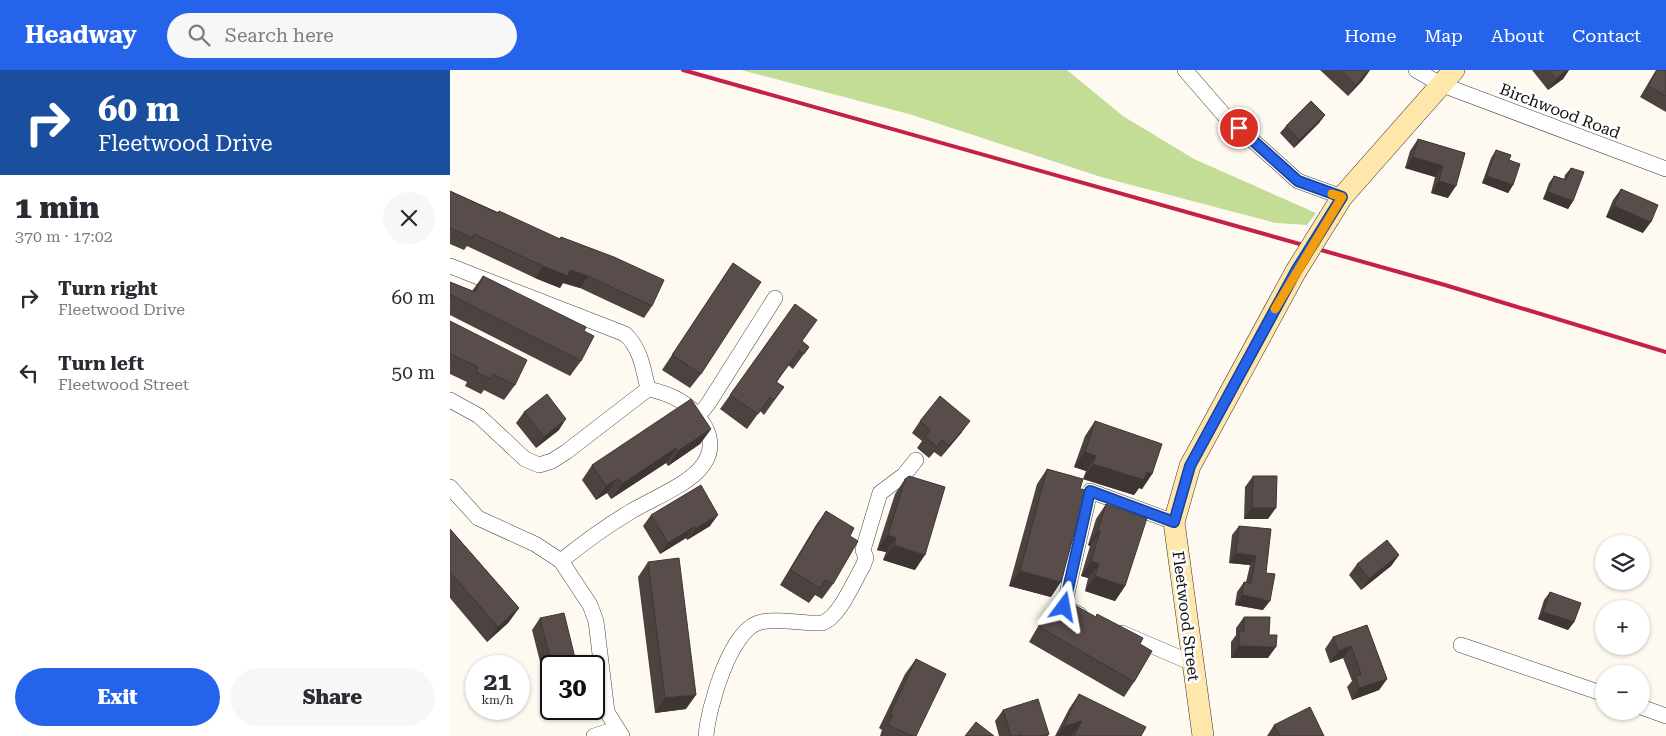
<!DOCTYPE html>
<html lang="en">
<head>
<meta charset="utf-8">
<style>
  body { margin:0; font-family:"Roboto Serif",serif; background:#f7f7f7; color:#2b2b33; height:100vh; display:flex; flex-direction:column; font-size:19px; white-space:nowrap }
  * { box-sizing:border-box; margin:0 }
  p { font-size:16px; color:#7c7c81 }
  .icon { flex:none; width:28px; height:28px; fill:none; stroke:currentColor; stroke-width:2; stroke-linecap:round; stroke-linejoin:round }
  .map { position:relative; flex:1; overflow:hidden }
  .panel { display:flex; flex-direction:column; background:#fff; width:450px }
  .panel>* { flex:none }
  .top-card { background:#1a4fa0; color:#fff; overflow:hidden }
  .controls { position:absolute; left:1145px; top:465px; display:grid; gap:10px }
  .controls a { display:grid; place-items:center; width:55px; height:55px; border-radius:50%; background:#fff; box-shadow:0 1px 4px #0004; font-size:25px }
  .speed { position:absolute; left:15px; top:585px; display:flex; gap:10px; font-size:25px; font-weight:700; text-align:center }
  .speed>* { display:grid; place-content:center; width:65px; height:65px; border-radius:50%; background:#fff; box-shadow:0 1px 4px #0004; line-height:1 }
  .speed small { font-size:12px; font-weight:400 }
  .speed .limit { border:2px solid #111; border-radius:8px; background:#fff; color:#111 }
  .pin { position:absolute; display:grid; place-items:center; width:42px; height:42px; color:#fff; margin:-21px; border:2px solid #fff; border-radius:50%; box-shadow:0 1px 5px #0007 }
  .me { position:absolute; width:55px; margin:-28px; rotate:13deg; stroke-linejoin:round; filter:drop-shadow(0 0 4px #0008) }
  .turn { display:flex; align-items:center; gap:18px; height:105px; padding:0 15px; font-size:22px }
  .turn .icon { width:65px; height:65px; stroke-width:2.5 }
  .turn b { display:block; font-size:35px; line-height:42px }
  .round { display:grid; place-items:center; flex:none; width:52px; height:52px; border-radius:26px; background:#f7f7f7 }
  .head { display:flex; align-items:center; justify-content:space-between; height:85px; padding:0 15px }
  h1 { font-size:30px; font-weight:800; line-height:38px }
  .cta { display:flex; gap:10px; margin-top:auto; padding:10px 15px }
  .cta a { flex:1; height:58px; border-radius:30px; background:#2563eb; color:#fff; font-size:20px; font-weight:800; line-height:58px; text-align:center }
  .cta a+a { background:#f7f7f7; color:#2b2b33 }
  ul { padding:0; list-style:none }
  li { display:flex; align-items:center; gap:15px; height:75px; padding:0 15px }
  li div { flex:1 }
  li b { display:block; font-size:19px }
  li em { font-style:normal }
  header { display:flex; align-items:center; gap:30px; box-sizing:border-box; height:70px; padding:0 25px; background:#2563eb; color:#fff }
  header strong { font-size:24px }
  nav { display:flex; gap:28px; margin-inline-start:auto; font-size:18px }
  .search { width:350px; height:45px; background:#f7f7f7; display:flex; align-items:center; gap:12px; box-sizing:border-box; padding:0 18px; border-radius:28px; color:#7c7c81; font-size:19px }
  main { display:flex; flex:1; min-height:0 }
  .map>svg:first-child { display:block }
  .forest { fill:#c3dd97 }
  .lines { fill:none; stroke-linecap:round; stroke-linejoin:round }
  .street-casing { stroke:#424242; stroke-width:16 }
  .secondary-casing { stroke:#313131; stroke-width:22 }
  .street { stroke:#fff; stroke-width:15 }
  .secondary { stroke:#ffe7ac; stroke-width:21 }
  .rail { stroke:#c52146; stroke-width:4 }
  .secondary-bridge-casing { stroke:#313131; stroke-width:22; stroke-linecap:butt }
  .secondary-bridge { stroke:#ffe7ac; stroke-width:21 }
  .wall { fill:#4c4240 }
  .shaded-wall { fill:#3e3634 }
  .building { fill:#584d4b; stroke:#3e3634 }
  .route-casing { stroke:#184099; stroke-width:12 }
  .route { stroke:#2563eb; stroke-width:9 }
  .slow { stroke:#f59e0b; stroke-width:9 }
  .labels { text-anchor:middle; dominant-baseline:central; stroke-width:5; stroke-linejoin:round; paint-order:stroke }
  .street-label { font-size:16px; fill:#0f0f0f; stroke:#fff }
</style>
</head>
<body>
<header>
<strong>Headway</strong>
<div class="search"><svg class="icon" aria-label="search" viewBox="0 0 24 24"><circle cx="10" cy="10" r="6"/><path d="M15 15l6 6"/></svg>Search here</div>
<nav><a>Home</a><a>Map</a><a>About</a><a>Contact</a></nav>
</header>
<main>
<section class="panel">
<div class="top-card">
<div class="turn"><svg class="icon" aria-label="right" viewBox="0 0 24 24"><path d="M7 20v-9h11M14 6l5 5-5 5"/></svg><div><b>60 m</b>Fleetwood Drive</div></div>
</div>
<div class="head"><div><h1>1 min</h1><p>370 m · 17:02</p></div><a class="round"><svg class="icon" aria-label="close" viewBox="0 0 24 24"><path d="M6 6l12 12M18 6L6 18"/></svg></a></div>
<ul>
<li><svg class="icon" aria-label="right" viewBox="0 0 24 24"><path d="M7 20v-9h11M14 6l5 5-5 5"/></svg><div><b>Turn right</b><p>Fleetwood Drive</p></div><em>60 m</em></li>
<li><svg class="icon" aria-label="left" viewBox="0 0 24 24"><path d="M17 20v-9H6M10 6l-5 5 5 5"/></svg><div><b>Turn left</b><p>Fleetwood Street</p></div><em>50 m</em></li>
</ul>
<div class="cta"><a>Exit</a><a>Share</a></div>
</section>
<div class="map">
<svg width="1216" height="666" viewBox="0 0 1216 666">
  <rect width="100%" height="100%" fill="#fffaf1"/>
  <path class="forest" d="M291 0H617L673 46 744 89 866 143 857 155 826 153 651 107 459 44Z"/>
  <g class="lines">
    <defs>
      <path id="street" d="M735 0 774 45 848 111 892 127
        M966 0 990 14 1216 99
        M0 196 175 264C191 279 193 298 198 319
        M0 330 29 346 75 389 89 395 102 391 116 382 198 319C218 323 238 332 250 349 261 363 264 380 253 395 239 415 201 429 180 442 155 457 133 473 111 491
        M248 346 258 334 325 228
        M0 417 28 448 85 474 111 491 140 535 146 551 157 642 172 666
        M630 545 614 537 640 421 724 452
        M672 563 742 593
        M1011 575 1154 624
        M1191 637 1216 646
        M144 666 166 659
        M256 666C258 639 280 558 311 552 330 548 353 554 372 553 389 548 404 511 413 496L416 488 413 480 430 423 454 405 466 390"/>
      <path id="secondary" d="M879 148 892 127 1004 0
        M753 666 724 452 740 396 846 201"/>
    </defs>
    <use href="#street" class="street-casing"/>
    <use href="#secondary" class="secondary-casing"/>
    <use href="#street" class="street"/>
    <use href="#secondary" class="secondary"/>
    <path class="rail" d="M233 0 995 215 1216 282"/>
    <defs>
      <path id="secondary-bridge" d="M846 201 879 148"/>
    </defs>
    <use href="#secondary-bridge" class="secondary-bridge-casing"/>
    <use href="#secondary-bridge" class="secondary-bridge"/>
  </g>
  <path class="wall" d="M870 0H920L912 11 898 26Z
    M1082 0H1119L1113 9 1098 20Z
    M1206 0H1216V42L1190 27Z
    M875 45 869 53 844 78 830 63 836 56Z
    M968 69 1015 83 998 128 981 123 985 107 955 98 960 81Z
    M1046 80 1063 115 1058 123 1032 113 1041 88Z
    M1121 98 1123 131 1118 139 1093 129 1099 113 1104 106 1114 109 1115 105Z
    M1171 119 1193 163 1156 147 1163 130Z
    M0 121 109 169 111 167 202 236 194 248 130 218 113 213 110 218 85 208 17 176 14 180 0 174Z
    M283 193 251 304 240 318 212 300Z
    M33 206 134 261 131 291 120 306 0 245V212L22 221Z
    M345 234 352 271 359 277 343 299 338 295 327 312 334 317 314 345 310 341 297 359 270 339Z
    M0 251 65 315 54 330 34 320 31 324 15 316 17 312 0 304Z
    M74 342 109 360 86 378 66 353Z
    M470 351 512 362 491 387 484 382 479 388 467 378 472 371 462 363Z
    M645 351 702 404 692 419 689 418 684 425 633 409 636 401 624 397 635 366Z
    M261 359 250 374 218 396 216 393 161 429 157 423 146 430 132 410 142 395Z
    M597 399 601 527 559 516 587 414Z
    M803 406 818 449H794L795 417Z
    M455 409 465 500 433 490 436 482 427 480 445 424Z
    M656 434 675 516 665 531 635 521 638 508 631 506 640 476 638 475 646 449Z
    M376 441 400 466 383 514 372 529 365 525 359 533 330 515 366 455Z
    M201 445 260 456 237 470 236 468 210 484 193 456Z
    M789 456 816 503 813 540 785 535 787 522 794 512H796L800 495 779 493 782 465Z
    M0 459 69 538 58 553 37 572 0 528Z
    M949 485 941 496 911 520 899 505 907 494Z
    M198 492 236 639 205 643 188 507Z
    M1100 522 1124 552 1118 560 1088 549 1094 530Z
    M605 531 615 537 619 532 690 574 684 612 674 627 579 572 594 546Z
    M794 547 818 588H781V572L786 565V558Z
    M90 548 127 596H101V635L82 560Z
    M917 555 937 609 929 620 902 630 897 617 902 611 893 588 880 593 875 579 883 567Z
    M466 589V666H430L432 660 429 658 455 604Z
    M629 624 691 666H605L619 639Z
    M553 640 599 664 598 666H549L545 651Z
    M824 655 874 666H817Z"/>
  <path class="shaded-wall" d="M920 0 912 11 898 26 906 15Z
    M1117 0H1119L1113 9 1098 20 1106 9Z
    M875 45 869 53 844 78 849 70Z
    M963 87 993 96 985 107 955 98Z
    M1037 106 1063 115 1058 123 1032 113Z
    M989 111 1006 116 998 128 981 123Z
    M1098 122 1123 131 1118 139 1093 129Z
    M1164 136 1201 152 1193 163 1156 147Z
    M93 196 120 200 138 206 130 218 113 213 110 218 85 208Z
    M116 349 109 360 86 378 94 367Z
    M520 351 512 362 491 387 499 376Z
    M261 359 250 374 218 396 228 381Z
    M492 370 484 382 479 388 487 377Z
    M226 378 216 393 161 429 172 414Z
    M635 382 646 386 636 401 624 397Z
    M643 394 697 402 702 404 692 419 689 418 684 425 633 409Z
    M168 408 157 423 146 430 156 416Z
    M802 438H826L818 449H794Z
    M268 445 260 456 237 470 245 459Z
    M244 457 236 468 210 484 218 473Z
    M648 460 650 461 640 476 638 475Z
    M438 465 446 468 436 482 427 480Z
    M444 475 475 485 465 500 433 490Z
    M786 483 806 486 800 495 779 493Z
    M949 485 941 496 911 520 919 509Z
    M641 491 649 494 638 508 631 506Z
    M570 501 611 512 601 527 559 516Z
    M645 506 675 516 665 531 635 521Z
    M792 525 820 531 813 540 785 535Z
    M69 538 58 553 37 572 48 557Z
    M1093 542 1124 552 1118 560 1088 549Z
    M789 576 826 577 818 588H781Z
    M901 576 893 588 880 593 888 581Z
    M937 609 929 620 902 630 909 618Z
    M246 625 236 639 205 643 215 628Z
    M632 651 621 666H607L613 657Z"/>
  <path class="building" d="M890 0H919L906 15Z
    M1099 0H1117L1106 9Z
    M1207 0H1216V26L1198 16Z
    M861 31 875 45 849 70 836 56Z
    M968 69 1015 83 1006 116 989 111 993 96 963 87Z
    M1046 80 1061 85 1059 90 1070 94 1063 115 1037 106Z
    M1121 98 1134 102 1123 131 1098 122 1104 106 1116 110Z
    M1171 119 1208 135 1201 152 1164 136Z
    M0 121 48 143 49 141 110 169 111 167 164 187 214 210 202 236 138 206 120 200 118 206 93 196 24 164 22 168 0 158Z
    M283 193 311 212 251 304 222 285Z
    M33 206 136 257 134 261 144 266 131 291 1 225 0 227V212L25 222Z
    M345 234 367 250 352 271 359 277 354 284 349 281 326 312 334 317 324 330 320 327 308 344 280 325Z
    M0 251 77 290 65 315 43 304 41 309 26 302 28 297 0 284Z
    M97 324 116 349 94 367 74 342Z
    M490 326 520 351 499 376 492 370 487 377 475 366 480 360 470 351Z
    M241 329 261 359 228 381 226 378 172 414 168 408 156 416 142 395Z
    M645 351 712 374 702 404 697 402 694 410 643 394 646 386 635 382Z
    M597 399 633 409 630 419 636 420 611 512 570 501Z
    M459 406 495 417 475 485 444 475 446 468 438 465 455 409Z
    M803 406H827L826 438H802Z
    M251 415 268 445 245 459 244 457 218 473 201 445Z
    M656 434 697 448 675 516 645 506 649 494 641 491 650 461 648 460Z
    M376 441 404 458 400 466 408 471 383 514 375 510 370 518 340 500Z
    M789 456 821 459 816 503 825 504 820 531 792 525 794 512 801 513 806 486 786 483Z
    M0 459 69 538 48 557 0 502Z
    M937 470 949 485 919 509 907 494Z
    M229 488 246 625 215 628 198 492Z
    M1100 522 1131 533 1124 552 1093 542Z
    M605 531 616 538 619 532 646 547 647 544 693 568 690 574 702 581 684 612 590 557Z
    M114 543 127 596H102L90 548Z
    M794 547H820L819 565H827L826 577 789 576V561H794Z
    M917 555 937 609 909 618 905 606 911 604 901 576 888 581 883 567Z
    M466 589 496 604 466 666H462L438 655 443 645 440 644Z
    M629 624 696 657 691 666H624L632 651 613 657Z
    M588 629 599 664 592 666H570L569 664 568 666H561L553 640Z
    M860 637 874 666H830L824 655Z
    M526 652 544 666H515Z"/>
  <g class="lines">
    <defs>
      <path id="route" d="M614 537 640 421 724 452 740 396 846 201 892 127 848 111 789 58"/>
    </defs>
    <use href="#route" class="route-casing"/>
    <use href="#route" class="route"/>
    <path class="slow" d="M825 239 892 127 882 124"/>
  </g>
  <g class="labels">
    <g class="street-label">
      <text transform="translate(1110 41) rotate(21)">Birchwood Road</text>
      <text transform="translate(736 546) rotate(83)">Fleetwood Street</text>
    </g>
  </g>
</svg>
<div class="controls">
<a><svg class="icon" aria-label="layers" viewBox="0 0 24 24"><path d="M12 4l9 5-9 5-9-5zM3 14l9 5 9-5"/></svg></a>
<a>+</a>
<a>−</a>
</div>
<div class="speed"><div>21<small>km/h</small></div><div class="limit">30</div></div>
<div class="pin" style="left:789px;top:58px;background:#d93025"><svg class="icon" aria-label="arrive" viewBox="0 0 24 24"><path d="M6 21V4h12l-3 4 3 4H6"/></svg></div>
<svg class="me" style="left:614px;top:537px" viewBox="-20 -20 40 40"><path d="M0-17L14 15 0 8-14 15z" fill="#2563eb" stroke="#fff" stroke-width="4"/></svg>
</div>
</main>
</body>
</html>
